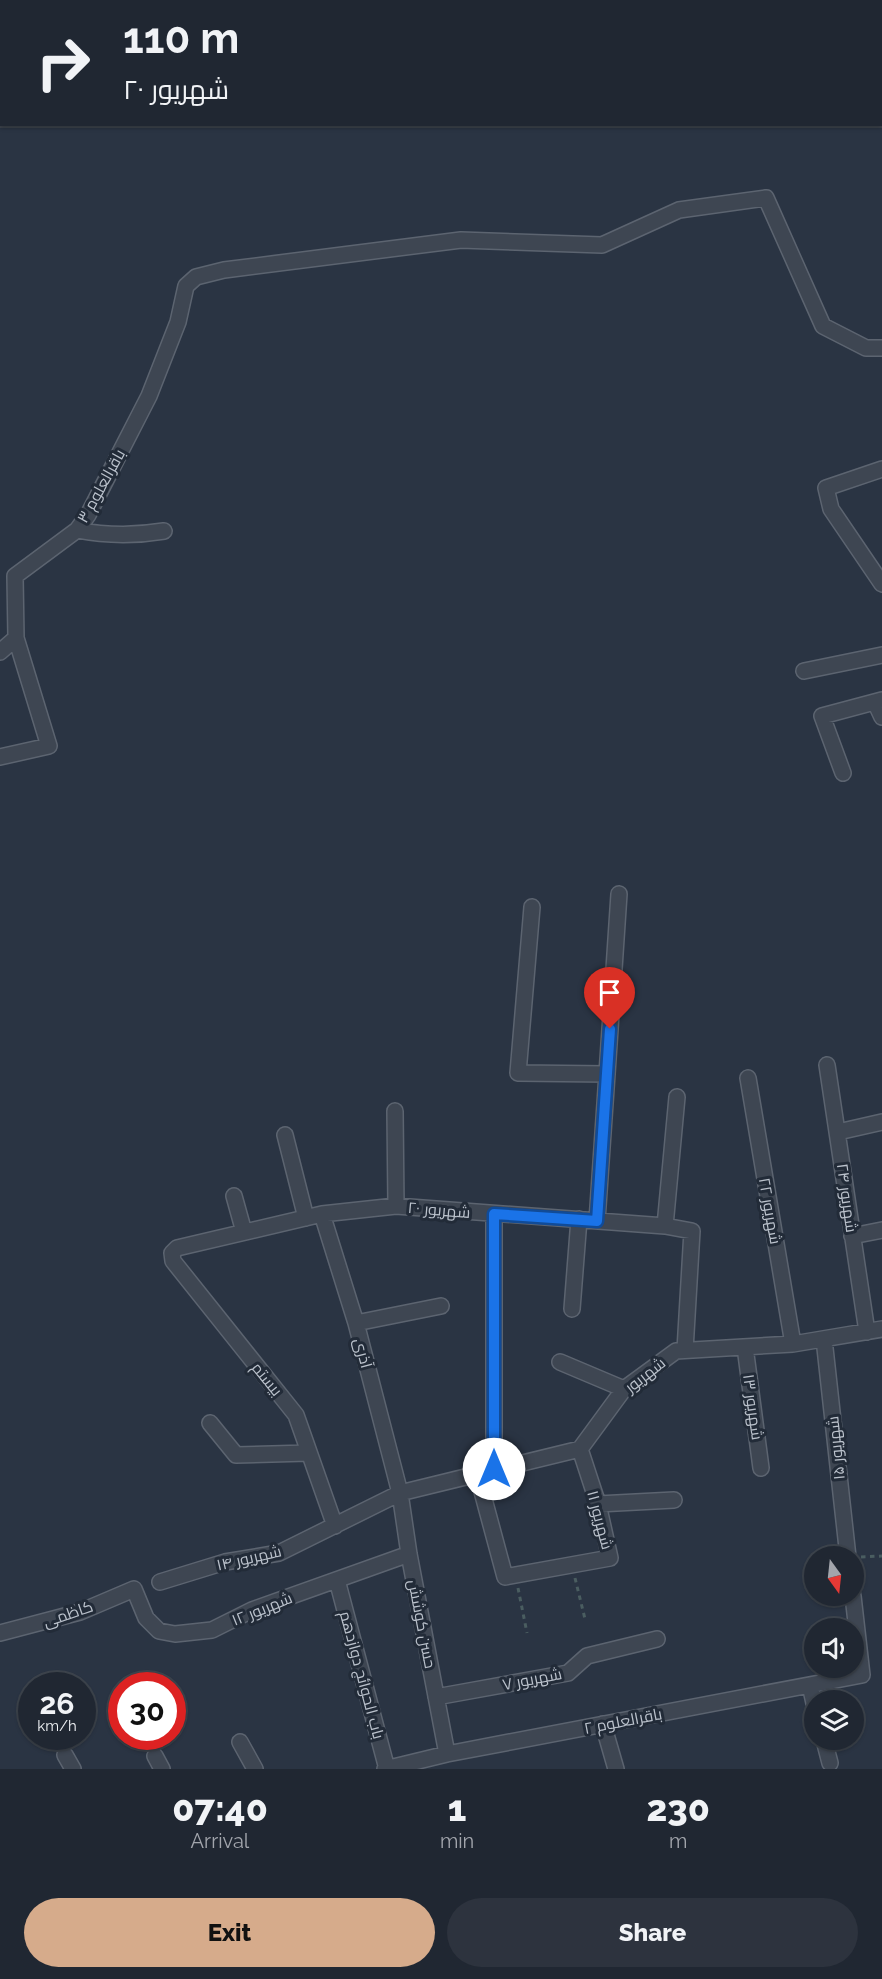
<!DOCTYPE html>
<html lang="en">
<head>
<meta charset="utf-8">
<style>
  body { margin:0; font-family:Raleway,Cairo,sans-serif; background:#2d333e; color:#f1f3f6; height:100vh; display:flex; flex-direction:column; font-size:22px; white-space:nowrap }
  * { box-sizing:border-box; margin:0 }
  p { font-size:20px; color:#a2a5ac }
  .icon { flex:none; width:33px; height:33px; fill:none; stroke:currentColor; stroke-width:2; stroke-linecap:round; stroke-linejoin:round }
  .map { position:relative; height:1769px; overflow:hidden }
  .sheet { display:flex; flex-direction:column; background:#202732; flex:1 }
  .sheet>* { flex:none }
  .hud { position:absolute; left:0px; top:0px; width:882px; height:126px; box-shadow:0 2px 4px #0004,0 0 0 2px #3d444d; background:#202732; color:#f1f3f6; overflow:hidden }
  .needle { width:39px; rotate:165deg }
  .buttons { position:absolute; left:804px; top:1546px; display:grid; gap:12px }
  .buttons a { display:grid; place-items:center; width:60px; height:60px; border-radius:50%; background:#202732; box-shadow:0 2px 4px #0004,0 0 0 2px #3d444d; font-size:30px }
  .speed { position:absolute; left:18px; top:1672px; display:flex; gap:12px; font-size:30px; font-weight:700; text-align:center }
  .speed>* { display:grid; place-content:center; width:78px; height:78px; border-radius:50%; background:#202732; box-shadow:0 2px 4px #0004,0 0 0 2px #3d444d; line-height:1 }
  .speed small { font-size:15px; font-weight:400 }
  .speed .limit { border:9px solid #d22; background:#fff; color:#111 }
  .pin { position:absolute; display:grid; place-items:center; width:51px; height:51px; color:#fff; margin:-62px -26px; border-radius:50% 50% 50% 0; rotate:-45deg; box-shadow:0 0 6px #0007 }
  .pin .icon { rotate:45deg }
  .me { position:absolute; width:66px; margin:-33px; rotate:0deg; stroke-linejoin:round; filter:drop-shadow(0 0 4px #0008) }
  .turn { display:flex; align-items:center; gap:21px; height:126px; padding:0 24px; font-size:27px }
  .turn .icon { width:78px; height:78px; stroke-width:2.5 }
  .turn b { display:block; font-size:42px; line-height:51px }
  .eta { display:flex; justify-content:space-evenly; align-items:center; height:102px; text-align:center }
  .eta b { font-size:36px; font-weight:800; line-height:42px }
  .cta { display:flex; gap:12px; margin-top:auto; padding:12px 24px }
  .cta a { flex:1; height:69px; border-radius:36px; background:#d6ab8b; color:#111; font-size:24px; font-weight:800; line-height:69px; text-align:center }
  .cta a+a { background:#2d333e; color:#f1f3f6 }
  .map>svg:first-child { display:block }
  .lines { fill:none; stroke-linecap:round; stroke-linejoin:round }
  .minor-casing { stroke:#5c6470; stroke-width:18 }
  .path { stroke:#4a5d60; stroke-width:3; stroke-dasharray:4.5 4.5; stroke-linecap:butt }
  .minor { stroke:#3e4652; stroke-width:15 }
  .route-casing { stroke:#114b97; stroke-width:15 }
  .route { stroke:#1a73e8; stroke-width:10 }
  .labels { text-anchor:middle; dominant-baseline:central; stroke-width:6; stroke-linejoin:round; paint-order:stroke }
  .street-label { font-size:16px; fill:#bbc2cc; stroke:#222b38 }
</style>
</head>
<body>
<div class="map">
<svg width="882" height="1769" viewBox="0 0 882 1769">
  <rect width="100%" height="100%" fill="#2a3443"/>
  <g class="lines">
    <defs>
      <path id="minor" d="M882 469 826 488 831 509 882 584
        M77 530C108 536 134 536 164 531
        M0 652 16 638 15 576 77 530 88 515 149 396 178 322 186 286 196 277 224 270 461 240 602 245 679 210 766 198 823 326 866 348H882
        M804 671 882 655
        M875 702 882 717
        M0 757 49 746 16 638
        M843 773 822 716 882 700
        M532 907 518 1073 607 1074 597 1221
        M827 1065 867 1332
        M607 1074 619 894
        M748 1078 793 1344
        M395 1111 396 1206
        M838 1132 882 1122
        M285 1135 306 1218
        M234 1196 244 1232
        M322 1214 356 1323 400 1493 409 1554 447 1754
        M665 1226 677 1097
        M852 1236 882 1230
        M572 1309 579 1219
        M356 1323 441 1306
        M824 1339 848 1557
        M745 1347 761 1468
        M560 1362 624 1389
        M210 1423 236 1455 308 1453
        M494 1469V1214
        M477 1473 505 1577 610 1558 598 1504 580 1449
        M598 1504 674 1500
        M335 1526 296 1415 173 1261 172 1253 177 1248 322 1214 396 1206 665 1226 692 1231 685 1350
        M337 1580 387 1769
        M160 1582 225 1562 279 1553 400 1493 580 1449 624 1389 676 1351 793 1344 882 1329
        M0 1633 80 1612 134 1589 146 1618 159 1631 175 1634 212 1630 252 1610 409 1554
        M810 1685 814 1703
        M436 1697 568 1673 587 1656 657 1639
        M603 1724 616 1769
        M824 1740 830 1763
        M240 1742 255 1769
        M65 1755 73 1769
        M155 1756 162 1769
        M385 1769 447 1754 862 1675 853 1596"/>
    </defs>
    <use href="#minor" class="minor-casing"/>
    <path class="path" d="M861 1557 882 1556
      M575 1578 585 1619
      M518 1588 527 1633"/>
    <use href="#minor" class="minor"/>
  </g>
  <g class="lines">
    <defs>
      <path id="route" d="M494 1469V1214L597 1221 610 1029"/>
    </defs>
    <use href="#route" class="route-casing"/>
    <use href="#route" class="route"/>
  </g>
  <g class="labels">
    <g class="street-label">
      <text transform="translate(101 486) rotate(-61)">باقرالعلوم ۳</text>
      <text transform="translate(847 1198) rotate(82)">شهریور ۲۴</text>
      <text transform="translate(439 1210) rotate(5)">شهریور ۲۰</text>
      <text transform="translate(770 1211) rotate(80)">شهریور ۲۲</text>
      <text transform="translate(363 1353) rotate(75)">آذری</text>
      <text transform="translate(645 1375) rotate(-38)">شهریور</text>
      <text transform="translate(267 1379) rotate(51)">بیستم</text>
      <text transform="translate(753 1407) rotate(82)">شهریور ۱۳</text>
      <text transform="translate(836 1448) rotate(-96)">شهریور ۱۵</text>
      <text transform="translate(600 1520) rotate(75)">شهریور ۱۱</text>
      <text transform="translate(249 1558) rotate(-13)">شهریور ۱۴</text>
      <text transform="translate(262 1609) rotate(-22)">شهریور ۱۲</text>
      <text transform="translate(68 1614) rotate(-19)">کاظمی</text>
      <text transform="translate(422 1624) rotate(79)">حسن کوشش</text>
      <text transform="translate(362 1675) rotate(75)">باب الحوائج دوازدهم</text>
      <text transform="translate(532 1679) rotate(-11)">شهریور ۷</text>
      <text transform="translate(623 1721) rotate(-11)">باقرالعلوم ۲</text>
    </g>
  </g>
</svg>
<div class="buttons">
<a><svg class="needle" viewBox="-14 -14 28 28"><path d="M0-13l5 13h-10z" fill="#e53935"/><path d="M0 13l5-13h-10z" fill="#a2a5ac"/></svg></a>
<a><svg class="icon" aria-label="sound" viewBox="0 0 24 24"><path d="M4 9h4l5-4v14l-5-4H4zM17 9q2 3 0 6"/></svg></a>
<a><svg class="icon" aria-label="layers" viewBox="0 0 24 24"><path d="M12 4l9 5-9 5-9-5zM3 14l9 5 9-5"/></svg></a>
</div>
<div class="speed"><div>26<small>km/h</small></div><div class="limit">30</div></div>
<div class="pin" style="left:610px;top:1029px;background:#d93025"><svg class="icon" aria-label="arrive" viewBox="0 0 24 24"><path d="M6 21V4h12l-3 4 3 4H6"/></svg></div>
<svg class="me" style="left:494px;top:1469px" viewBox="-20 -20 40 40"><circle r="19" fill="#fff"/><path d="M0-13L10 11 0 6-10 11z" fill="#1a73e8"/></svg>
<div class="hud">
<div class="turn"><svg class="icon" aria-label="right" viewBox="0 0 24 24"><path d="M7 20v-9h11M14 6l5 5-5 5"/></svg><div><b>110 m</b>شهریور ۲۰</div></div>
</div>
</div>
<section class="sheet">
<div class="eta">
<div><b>07:40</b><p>Arrival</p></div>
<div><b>1</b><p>min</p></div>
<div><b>230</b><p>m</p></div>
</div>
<div class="cta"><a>Exit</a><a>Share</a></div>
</section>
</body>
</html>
